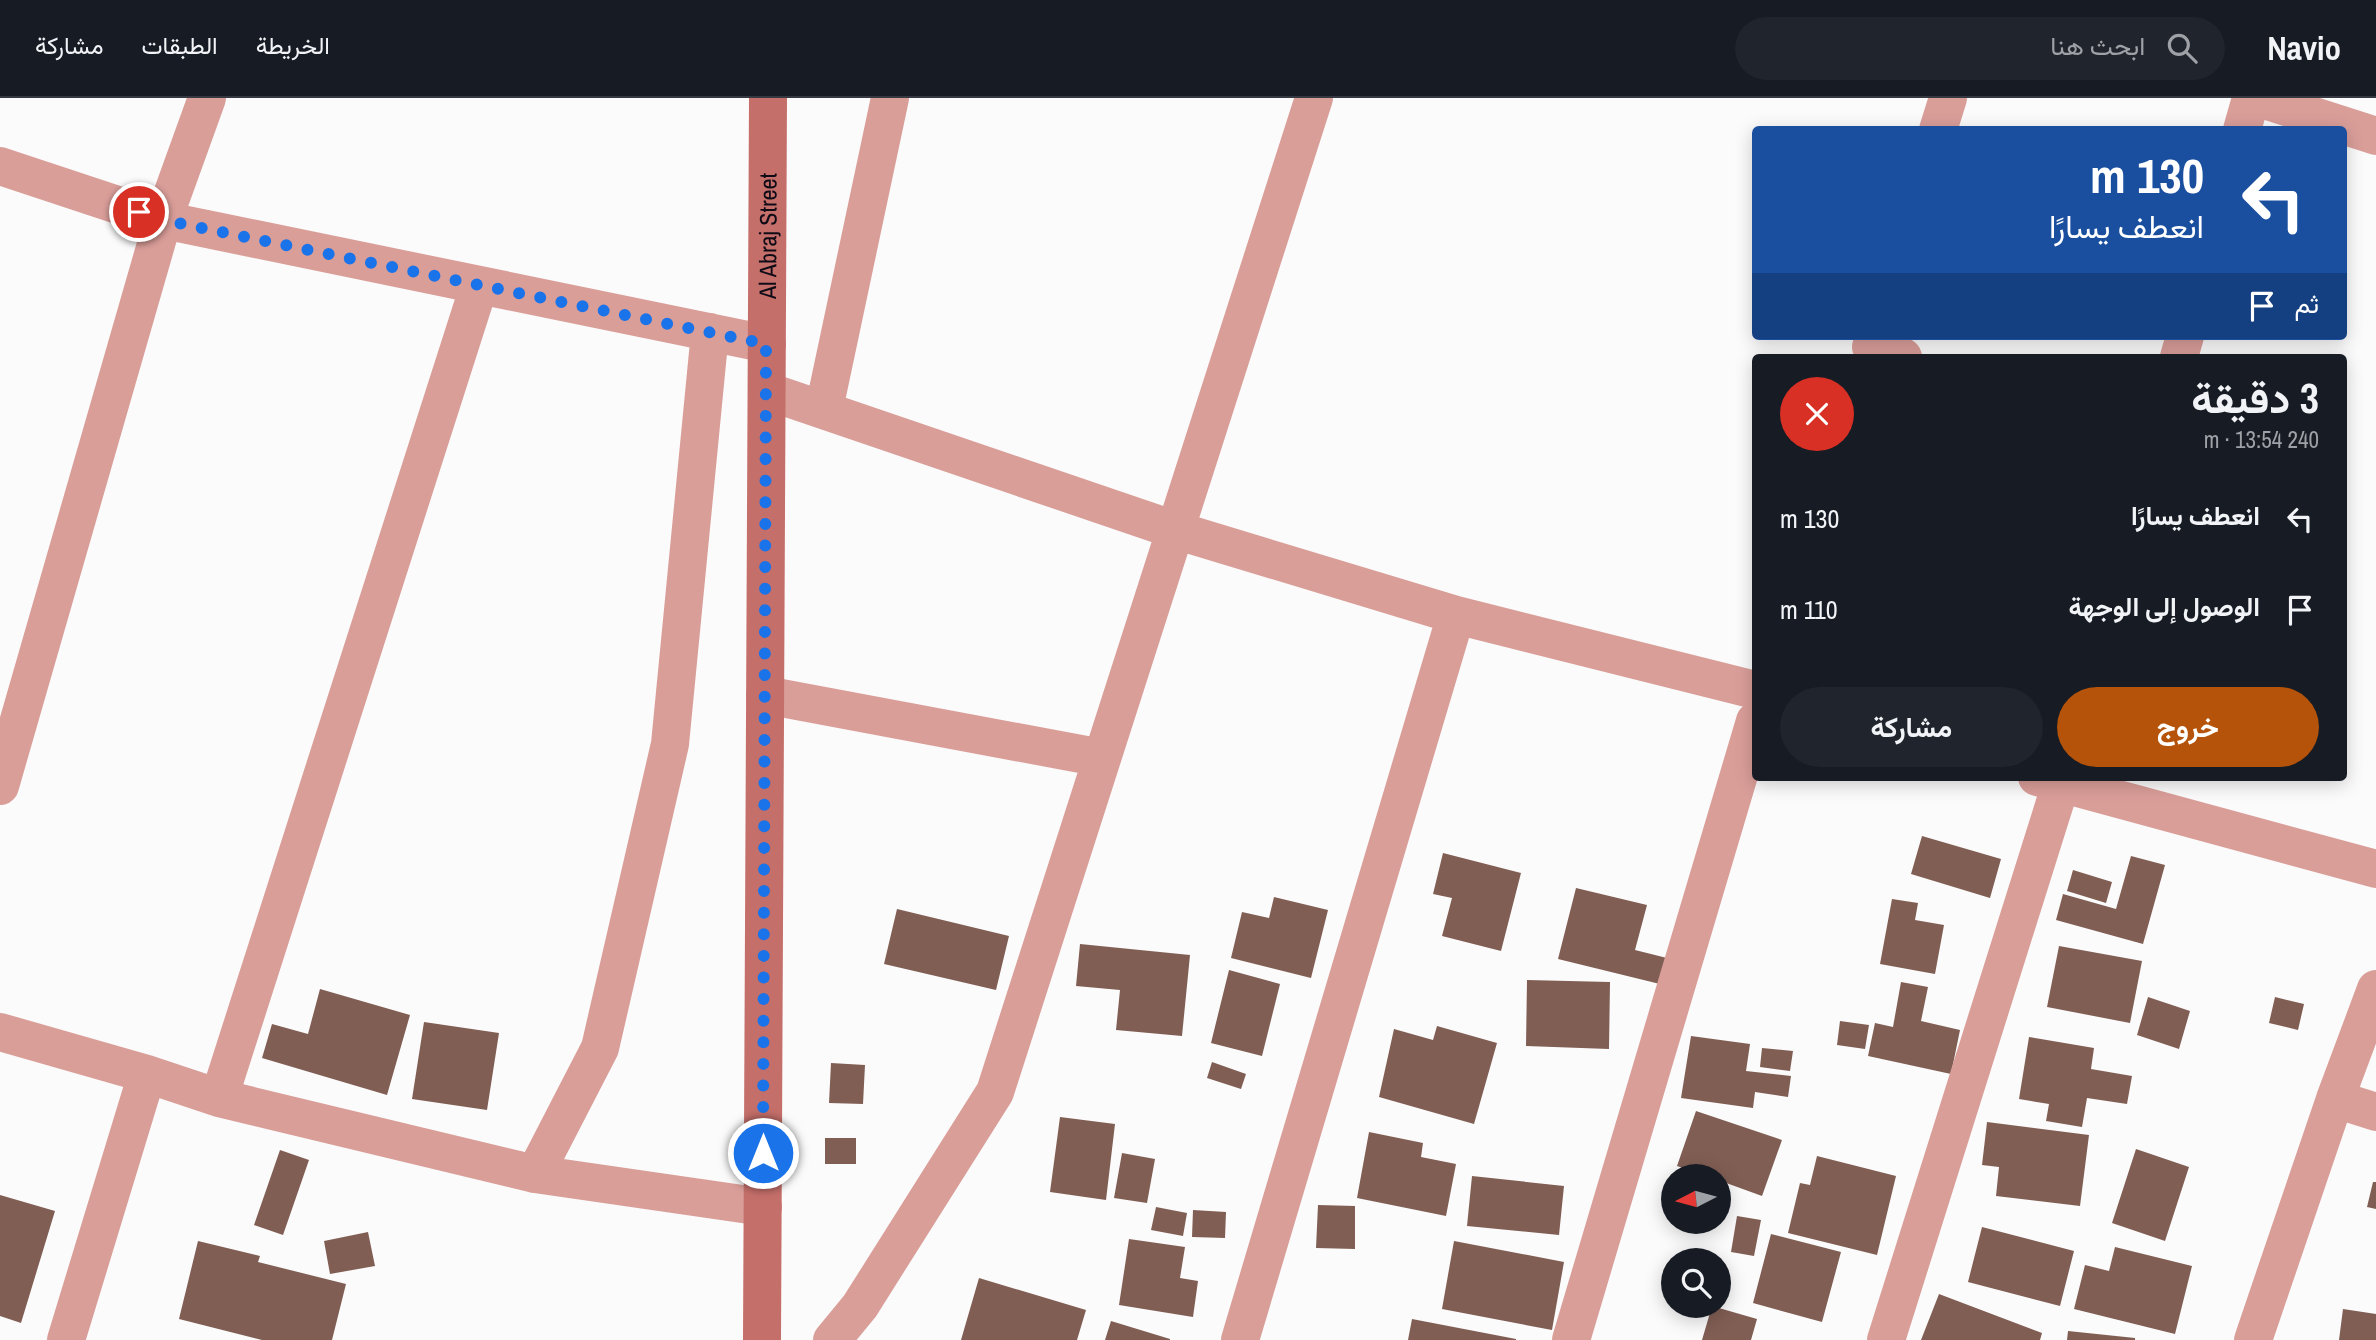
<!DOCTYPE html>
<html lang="ar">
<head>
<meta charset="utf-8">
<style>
  body { margin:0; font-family:"Archivo Narrow",Vazirmatn,sans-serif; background:#20242c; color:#f1f3f6; direction:rtl; height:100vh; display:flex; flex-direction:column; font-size:26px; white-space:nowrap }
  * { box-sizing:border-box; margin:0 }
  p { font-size:23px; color:#9ea1a6 }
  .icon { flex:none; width:38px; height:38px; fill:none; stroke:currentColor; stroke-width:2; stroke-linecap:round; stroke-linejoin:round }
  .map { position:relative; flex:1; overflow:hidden; direction:ltr }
  .details { position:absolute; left:1752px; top:256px; width:595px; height:427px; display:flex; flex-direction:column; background:#171b24; border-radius:7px; box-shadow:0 4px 18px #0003; direction:rtl }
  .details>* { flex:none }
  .banner { position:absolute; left:1752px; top:28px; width:595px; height:214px; border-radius:7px; box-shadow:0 4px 18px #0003; direction:rtl; background:#1a4fa0; color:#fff; overflow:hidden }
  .needle { width:46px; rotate:264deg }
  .buttons { position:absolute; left:1661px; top:1066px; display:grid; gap:14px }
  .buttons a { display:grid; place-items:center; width:70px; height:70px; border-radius:50%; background:#171b24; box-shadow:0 4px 18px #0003; font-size:35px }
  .pin { position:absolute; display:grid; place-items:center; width:60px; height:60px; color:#fff; margin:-30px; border:4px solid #fff; border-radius:50%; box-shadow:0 2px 7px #0007 }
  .me { position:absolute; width:77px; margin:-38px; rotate:0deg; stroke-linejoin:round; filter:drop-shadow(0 0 5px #0008) }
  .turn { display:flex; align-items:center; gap:24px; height:147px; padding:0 28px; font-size:32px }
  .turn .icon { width:91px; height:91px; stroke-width:2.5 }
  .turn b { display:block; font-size:49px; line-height:60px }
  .then { display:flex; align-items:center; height:66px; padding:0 28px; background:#0003; gap:14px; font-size:26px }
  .round { display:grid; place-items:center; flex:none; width:74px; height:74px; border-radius:37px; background:#20242c }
  .head { display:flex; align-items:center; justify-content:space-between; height:119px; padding:0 28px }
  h1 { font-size:42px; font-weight:700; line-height:52px }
  .cta { display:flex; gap:14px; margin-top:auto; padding:14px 28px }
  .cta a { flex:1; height:80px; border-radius:42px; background:#b45309; color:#fff; font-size:28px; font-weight:700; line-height:80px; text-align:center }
  .cta a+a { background:#20242c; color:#f1f3f6 }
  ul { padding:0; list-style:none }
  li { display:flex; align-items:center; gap:21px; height:91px; padding:0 28px }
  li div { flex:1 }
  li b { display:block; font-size:26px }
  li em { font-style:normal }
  header { display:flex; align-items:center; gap:42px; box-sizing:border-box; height:98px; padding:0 35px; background:#171b24; border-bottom:2px solid #363941 }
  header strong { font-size:33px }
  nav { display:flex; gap:38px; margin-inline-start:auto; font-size:24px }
  .search { width:490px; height:63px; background:#20242c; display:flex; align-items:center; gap:18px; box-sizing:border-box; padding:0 24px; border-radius:38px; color:#9ea1a6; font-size:26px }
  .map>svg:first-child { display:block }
  .building { fill:#815e54 }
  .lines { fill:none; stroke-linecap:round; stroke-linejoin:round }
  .street { stroke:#da9e99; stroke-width:38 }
  .secondary { stroke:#c56f6a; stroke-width:38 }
  .route { stroke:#1a73e8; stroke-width:12; stroke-dasharray:0 21.6 }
  .labels { text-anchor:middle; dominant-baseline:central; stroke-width:5; stroke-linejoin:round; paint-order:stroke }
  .street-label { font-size:24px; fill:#0e0b16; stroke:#fff }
</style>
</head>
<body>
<header>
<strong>Navio</strong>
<div class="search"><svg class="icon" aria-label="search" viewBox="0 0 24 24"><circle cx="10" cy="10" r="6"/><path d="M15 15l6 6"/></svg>ابحث هنا</div>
<nav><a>الخريطة</a><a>الطبقات</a><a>مشاركة</a></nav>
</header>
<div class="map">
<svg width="2376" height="1242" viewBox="0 0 2376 1242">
  <rect width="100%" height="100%" fill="#fbfbfb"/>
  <path class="building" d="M1922 738 2001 761 1990 800 1911 776Z
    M1443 755 1521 775 1501 853 1442 838 1452 800 1433 796Z
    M2131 758 2165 767 2143 846 2056 822 2063 796 2116 811Z
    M2073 772 2112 784 2106 805 2067 793Z
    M1576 790 1647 807 1635 852 1675 862 1668 888 1558 861Z
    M1274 799 1328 812 1311 880 1231 860 1242 814 1269 820Z
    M1892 801 1918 805 1915 822 1944 827 1935 876 1880 866Z
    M897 811 1009 838 996 892 884 866Z
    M1080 846 1190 857 1182 938 1116 932 1120 892 1076 888Z
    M2059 848 2142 863 2130 925 2047 909Z
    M1229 872 1280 886 1262 958 1211 945Z
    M1527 882 1610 884 1609 951 1526 948Z
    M1901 884 1928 889 1921 923 1960 932 1951 976 1868 958 1875 925 1893 929Z
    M320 891 410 917 387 997 262 960 272 926 308 936Z
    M2148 899 2190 913 2179 951 2137 937Z
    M2275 899 2304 906 2298 932 2269 925Z
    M1840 923 1869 927 1865 951 1837 947Z
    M424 924 499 935 487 1012 412 1001Z
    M1437 928 1497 945 1474 1026 1379 999 1394 931 1433 942Z
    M1691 938 1750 946 1746 973 1791 978 1788 999 1755 994 1753 1010 1681 1000Z
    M2029 939 2094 950 2091 971 2132 978 2127 1006 2087 1000 2082 1029 2046 1023 2049 1006 2019 1001Z
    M1762 950 1793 953 1790 973 1760 969Z
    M1212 964 1246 976 1241 991 1207 980Z
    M831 965 865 967 863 1006 829 1005Z
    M1696 1013 1782 1042 1762 1098 1718 1082V1078H1706L1677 1068Z
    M1060 1019 1115 1026 1106 1102 1050 1094Z
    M1987 1024 2089 1037 2080 1108 1996 1098 1999 1069 1982 1067Z
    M1369 1034 1423 1045 1421 1059 1456 1066 1446 1118 1357 1100Z
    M825 1040H856V1066H825Z
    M2136 1051 2189 1069 2165 1143 2112 1125Z
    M280 1052 309 1062 283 1137 254 1127Z
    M1122 1055 1155 1061 1147 1105 1114 1100Z
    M1817 1058 1896 1078 1877 1157 1788 1135 1800 1085 1810 1087Z
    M1472 1078 1564 1088 1559 1137 1467 1128Z
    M2373 1084H2376V1111L2367 1109Z
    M0 1097 55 1113 21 1225 0 1218Z
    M1318 1107 1355 1108V1151L1316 1150Z
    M1156 1109 1187 1115 1183 1138 1151 1132Z
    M1193 1112 1226 1114 1225 1140 1192 1139Z
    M1737 1118 1761 1122 1754 1158 1731 1154Z
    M1982 1129 2074 1153 2060 1208 1968 1184Z
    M368 1134 375 1168 330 1176 324 1143Z
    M1771 1136 1841 1154 1822 1224 1753 1205Z
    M1129 1141 1185 1149 1180 1180 1198 1183 1193 1219 1119 1207Z
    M198 1143 260 1158 258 1164 346 1186 332 1242H262L179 1221Z
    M1454 1143 1564 1164 1552 1232 1442 1211Z
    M2115 1149 2192 1168 2175 1236 2074 1211 2085 1167 2109 1173Z
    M979 1180 1086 1212 1077 1242H961Z
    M1939 1196 2042 1235 2040 1242H1921Z
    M1712 1208 1757 1221 1751 1242H1702Z
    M2343 1211 2376 1216V1242H2339Z
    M1412 1221 1516 1241V1242H1408Z
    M1111 1223 1170 1241V1242H1105Z
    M2068 1233 2135 1240V1242H2067Z"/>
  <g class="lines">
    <path class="street" d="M2258 0 2376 38
      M1938 32 1948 0
      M2242 32 2251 0
      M0 68 163 122 767 246
      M1871 249 1903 259
      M2179 259 2185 238
      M767 293 1175 432 1456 517 1755 592
      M824 311 890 0
      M765 597 1102 660
      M2037 679 2376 771
      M0 688 163 122 207 0
      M0 934 147 976 219 1000 535 1076 763 1109
      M219 1000 479 188
      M2335 1001 2376 1014
      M535 1076 600 950 670 646 710 234
      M66 1242 147 976
      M832 1242 860 1208 995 994 1314 0
      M1240 1242 1456 517
      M1571 1242 1755 623
      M1886 1242 2063 679
      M2253 1242 2335 1001 2376 891"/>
    <path class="secondary" id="s1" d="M762 1242 768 0"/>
  </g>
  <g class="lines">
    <path class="route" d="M139 114 163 122 766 246 763 1055"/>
  </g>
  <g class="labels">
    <g class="street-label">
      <text stroke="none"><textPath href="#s1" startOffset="1104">Al Abraj Street</textPath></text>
    </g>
  </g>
</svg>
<div class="buttons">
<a><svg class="needle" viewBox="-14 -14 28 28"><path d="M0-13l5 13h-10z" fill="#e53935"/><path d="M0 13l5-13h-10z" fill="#9ea1a6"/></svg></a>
<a><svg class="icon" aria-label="search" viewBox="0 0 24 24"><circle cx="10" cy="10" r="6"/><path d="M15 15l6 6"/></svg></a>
</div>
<div class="pin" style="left:139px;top:114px;background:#d93025"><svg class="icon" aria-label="arrive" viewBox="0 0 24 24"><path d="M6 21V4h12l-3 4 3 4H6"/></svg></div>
<svg class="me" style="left:763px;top:1055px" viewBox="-20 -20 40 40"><circle r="17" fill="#1a73e8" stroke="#fff" stroke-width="3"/><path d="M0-11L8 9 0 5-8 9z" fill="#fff"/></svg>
<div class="banner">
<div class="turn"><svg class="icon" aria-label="left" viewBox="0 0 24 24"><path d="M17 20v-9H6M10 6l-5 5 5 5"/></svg><div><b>130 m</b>انعطف يسارًا</div></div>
<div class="then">ثم<svg class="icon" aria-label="arrive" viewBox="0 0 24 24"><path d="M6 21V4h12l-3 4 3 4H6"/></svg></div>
</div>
<section class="details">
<div class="head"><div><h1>3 دقيقة</h1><p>240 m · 13:54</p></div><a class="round" style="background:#d93025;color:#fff"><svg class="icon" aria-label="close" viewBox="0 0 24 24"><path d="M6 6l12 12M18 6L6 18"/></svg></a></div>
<ul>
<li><svg class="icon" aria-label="left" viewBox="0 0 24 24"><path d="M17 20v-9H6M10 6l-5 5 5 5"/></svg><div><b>انعطف يسارًا</b></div><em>130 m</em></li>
<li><svg class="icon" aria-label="arrive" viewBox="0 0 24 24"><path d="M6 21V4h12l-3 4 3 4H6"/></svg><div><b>الوصول إلى الوجهة</b></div><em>110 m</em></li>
</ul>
<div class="cta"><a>خروج</a><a>مشاركة</a></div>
</section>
</div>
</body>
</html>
